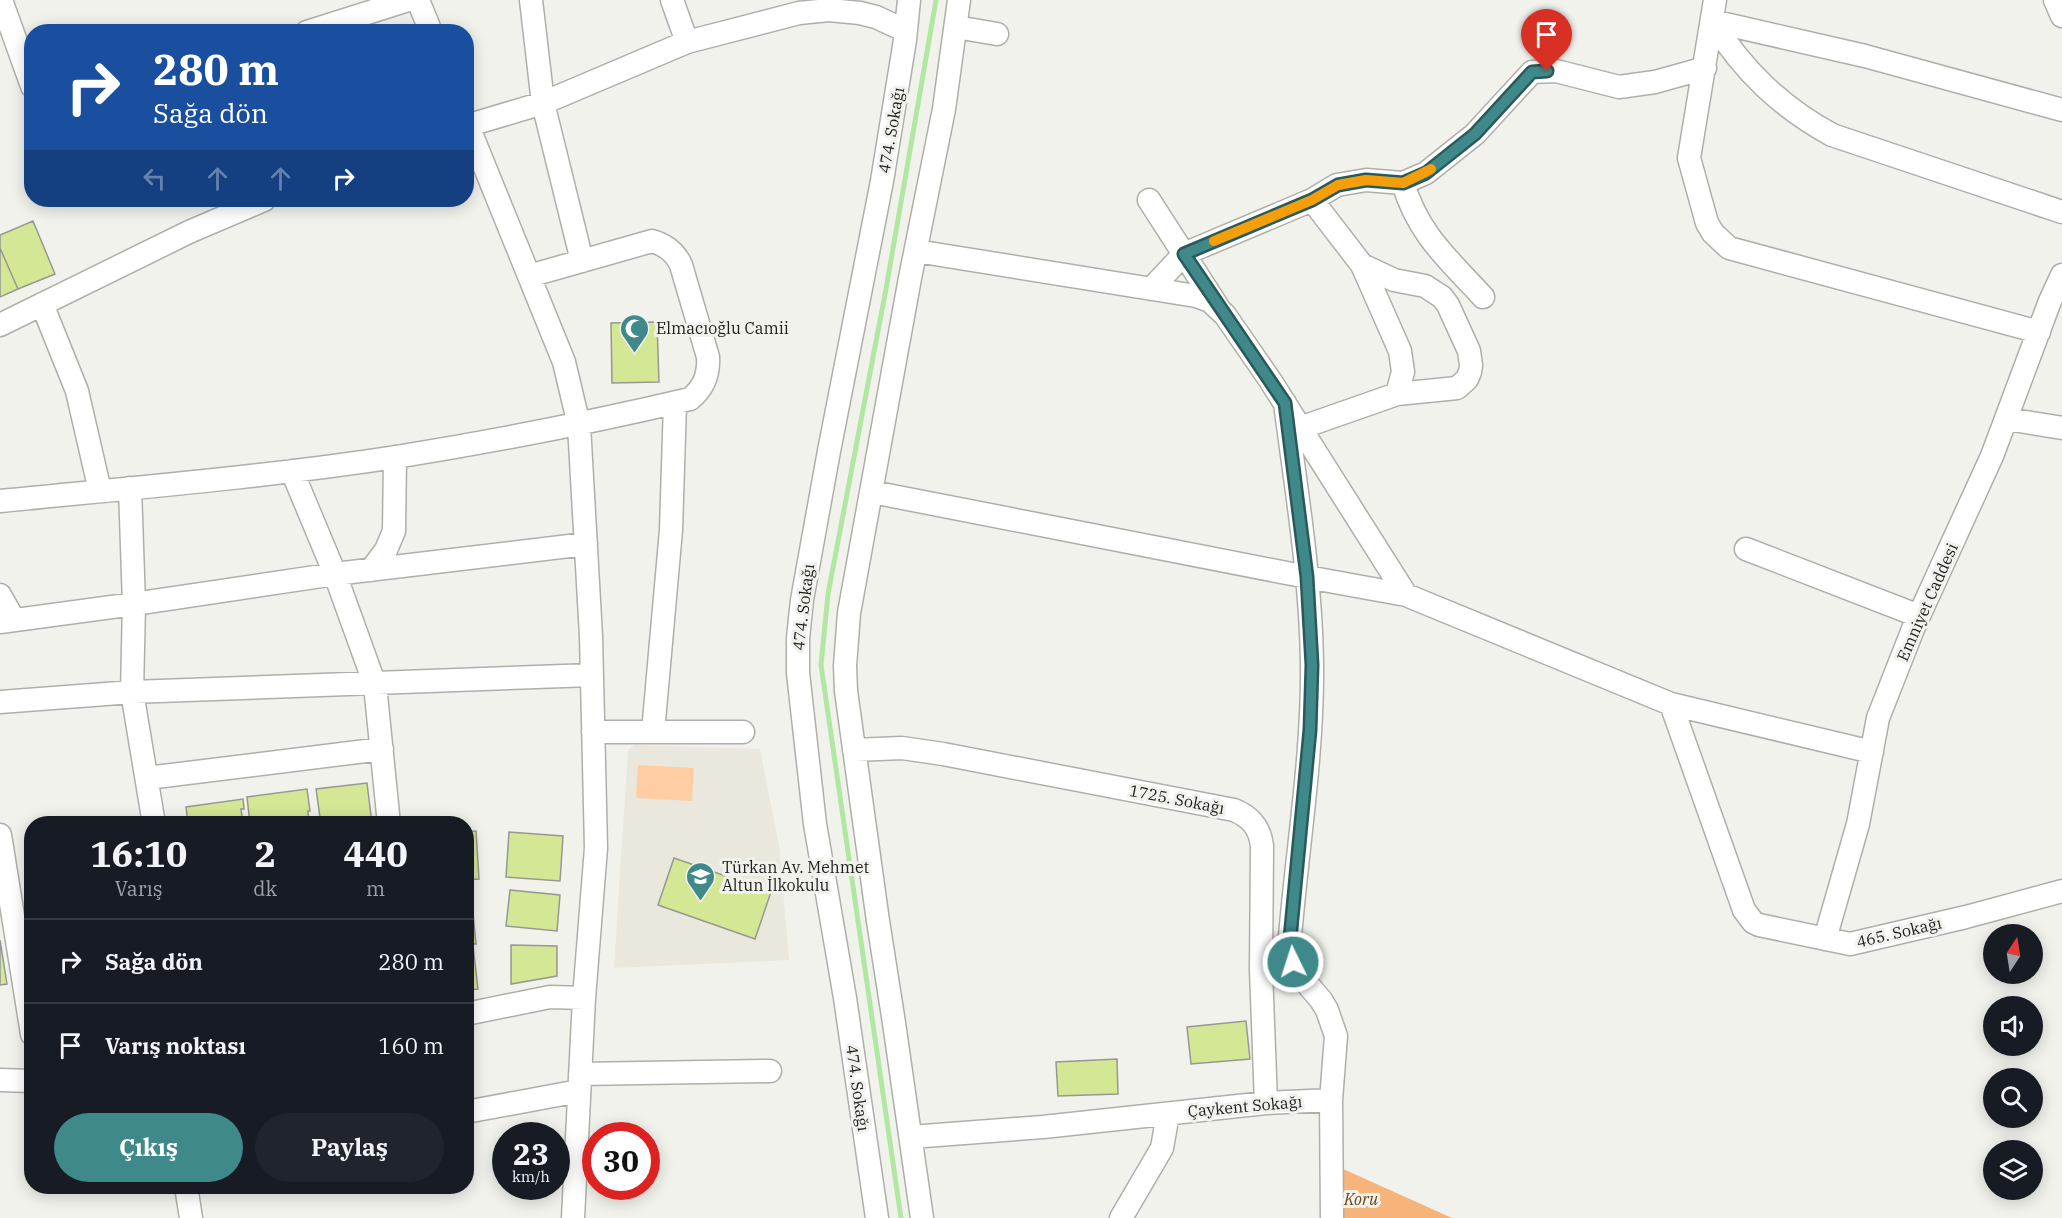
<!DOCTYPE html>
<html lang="tr">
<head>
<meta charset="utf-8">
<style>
  body { margin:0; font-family:"IBM Plex Serif",serif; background:#20242c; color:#f1f3f6; height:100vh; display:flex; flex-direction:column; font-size:22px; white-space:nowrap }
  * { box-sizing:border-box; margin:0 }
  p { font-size:20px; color:#9ea1a6 }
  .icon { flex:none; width:33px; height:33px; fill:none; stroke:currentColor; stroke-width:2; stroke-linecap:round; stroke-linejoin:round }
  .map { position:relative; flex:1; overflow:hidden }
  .details { position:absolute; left:24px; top:816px; width:450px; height:378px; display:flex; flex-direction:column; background:#171b24; border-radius:24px; box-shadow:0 3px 15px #0003 }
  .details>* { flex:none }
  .guide { position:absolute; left:24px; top:24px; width:450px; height:183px; border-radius:24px; box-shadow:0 3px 15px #0003; background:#1a4fa0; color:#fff; overflow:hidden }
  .needle { width:39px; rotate:12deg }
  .fabs { position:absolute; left:1983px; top:924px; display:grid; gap:12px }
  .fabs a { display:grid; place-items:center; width:60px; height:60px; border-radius:50%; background:#171b24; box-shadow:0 3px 15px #0003; font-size:30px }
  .speed { position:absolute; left:492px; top:1122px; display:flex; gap:12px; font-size:30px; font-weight:700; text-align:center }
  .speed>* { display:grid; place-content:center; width:78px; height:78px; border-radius:50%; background:#171b24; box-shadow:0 3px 15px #0003; line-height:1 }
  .speed small { font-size:15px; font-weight:400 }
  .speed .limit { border:9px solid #d22; background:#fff; color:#111 }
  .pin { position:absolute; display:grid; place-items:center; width:51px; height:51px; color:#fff; margin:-62px -26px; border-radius:50% 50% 50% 0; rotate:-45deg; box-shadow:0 0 6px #0007 }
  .pin .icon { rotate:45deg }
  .me { position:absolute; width:66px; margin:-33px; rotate:356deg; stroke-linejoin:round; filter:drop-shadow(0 0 4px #0008) }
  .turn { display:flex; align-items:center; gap:21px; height:126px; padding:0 30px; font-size:27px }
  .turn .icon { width:78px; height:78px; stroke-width:2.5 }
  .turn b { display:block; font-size:42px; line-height:51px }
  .lanes { display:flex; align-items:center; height:57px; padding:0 30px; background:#0003; justify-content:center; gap:30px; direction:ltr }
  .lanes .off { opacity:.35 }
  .eta { display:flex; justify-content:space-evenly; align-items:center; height:102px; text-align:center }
  .eta b { font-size:36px; font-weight:700; line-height:42px }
  .cta { display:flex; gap:12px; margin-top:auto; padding:12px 30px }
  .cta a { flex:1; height:69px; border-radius:36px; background:#40898b; color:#fff; font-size:24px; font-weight:700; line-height:69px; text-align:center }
  .cta a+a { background:#20242c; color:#f1f3f6 }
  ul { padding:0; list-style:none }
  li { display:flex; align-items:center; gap:18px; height:84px; padding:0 30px; border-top:2px solid #363941 }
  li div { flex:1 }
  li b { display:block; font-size:22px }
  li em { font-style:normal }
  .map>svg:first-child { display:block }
  .built { fill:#eae8dc }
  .green { fill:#fecda4 }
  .forest { fill:#f6b47b }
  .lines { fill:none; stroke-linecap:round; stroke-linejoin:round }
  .stream { stroke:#b2e7a3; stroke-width:5 }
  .building { fill:#d3e795; stroke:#979894; stroke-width:1.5 }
  .minor-casing { stroke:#afafaa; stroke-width:25 }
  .minor { stroke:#fff; stroke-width:22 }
  .route-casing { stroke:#2a595a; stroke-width:15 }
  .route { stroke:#40898b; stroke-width:10 }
  .slow { stroke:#f59e0b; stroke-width:10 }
  .labels { text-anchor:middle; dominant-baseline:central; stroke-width:6; stroke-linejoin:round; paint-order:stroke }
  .street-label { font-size:16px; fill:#1f1f1d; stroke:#f2f2ed }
  .poi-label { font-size:16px; fill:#1f1f1d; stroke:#f2f2ed; text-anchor:start }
  .park-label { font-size:16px; font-style:italic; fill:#6f441a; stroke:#f2f2ed }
</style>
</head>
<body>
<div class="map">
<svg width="2062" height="1218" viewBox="0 0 2062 1218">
  <rect width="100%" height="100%" fill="#f2f2ed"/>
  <path class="built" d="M635 745 760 749 779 845 789 960 614 968 628 750Z"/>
  <path class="green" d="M638 765 694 768 692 801 636 798Z"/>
  <path class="forest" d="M1341 1168 1452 1218H1341Z"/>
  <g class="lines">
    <path class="stream" d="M901 1218 821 665 828 594 886 289 936 0"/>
  </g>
  <path class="building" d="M33 221 55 274 18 289 0 248V235Z
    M0 248 18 289 0 297Z
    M657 322 659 382 612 383 611 323Z
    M367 783 372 824H321L316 789Z
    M307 789 310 811H308L309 824H250L247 797Z
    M243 799 244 809H241L243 824H188L186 807Z
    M476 831 479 879 466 880V832Z
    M509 832 563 836 560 881 506 877Z
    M674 858 771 892 755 939 658 905Z
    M510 890 560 895 557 931 506 926Z
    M473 913 476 944H466V914Z
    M0 940 7 984 0 985Z
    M511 945 557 946V976L511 984Z
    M473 946 478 989 466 990V947Z
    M1246 1021 1250 1059 1191 1064 1187 1027Z
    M1117 1059 1118 1094 1058 1096 1056 1062Z"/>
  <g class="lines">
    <defs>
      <path id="minor" d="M1 0 32 86
        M418 0 431 32
        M531 0 543 103 582 261
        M672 0 687 42
        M1715 0 1689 158 1707 223 1713 233 1729 248 2039 332
        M2055 0 2062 16
        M1712 21C1743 71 1781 107 1832 135L2062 212
        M1712 21 1865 56 2062 110
        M956 27 997 34
        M307 32 408 0
        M466 121 564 362 579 425 591 636 596 848 584 998 573 1218
        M466 126 543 103 687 42 799 13 829 10 860 13 876 17 906 31
        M1403 183C1418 234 1448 259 1483 297
        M1149 200 1218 307
        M1312 200 1362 265 1400 351 1403 372 1397 394
        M916 251 1196 296 1210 301 1225 315 1270 380 1406 595
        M1151 289 1184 254 1312 200 1337 185 1366 180 1403 183 1426 173 1475 134 1532 72 1556 71 1619 87 1655 82 1705 68
        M42 304 77 391 100 491
        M0 325 189 232 264 200
        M1285 403C1296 489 1311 577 1312 664 1313 760 1296 855 1289 949L1298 973 1321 1000 1327 1010 1336 1036 1331 1100
        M2007 419 2062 428
        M1300 428 1397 394 1457 388 1467 379 1470 372 1471 365 1469 351 1448 305 1442 297 1425 286 1394 280 1362 265
        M292 471 335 574 375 685 389 824
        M130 488 134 604 132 692 154 824
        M872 492 1307 577 1406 595 1671 704 1872 752
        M0 501C132 488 265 477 396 457 495 441 593 422 690 399 704 388 709 375 708 357L681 265C675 252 666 245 652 241L529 276
        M1746 549 1919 616
        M371 570 386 550 394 531 395 457
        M0 595 14 620
        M0 622 134 604 335 574 586 544
        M0 702 132 692 592 675
        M1671 704 1744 910 1753 922 1759 925 1850 944 1966 917 2062 891
        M593 732H743
        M653 732 671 530 675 403
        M854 750 902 748 943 754 1234 810C1251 817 1260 828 1262 846L1261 970 1266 1103
        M147 778 382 749
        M0 835 32 1034
        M1825 939 1858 824 1878 718 1913 629 1992 456 2050 301 2062 275
        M466 1014 550 997 584 998
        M580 1074 770 1071
        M0 1080 32 1081
        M466 1112 579 1091
        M911 1137 1043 1127 1266 1103 1331 1100 1332 1218
        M186 1186 191 1218
        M877 1218 845 998 815 824 798 673V638L802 600 829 451 882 181 905 40 909 0
        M922 1218 894 1023 878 921 846 691 845 666 849 613 910 278 944 109 959 0
        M1121 1218 1162 1148 1168 1114"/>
    </defs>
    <use href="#minor" class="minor-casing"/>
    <use href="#minor" class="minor"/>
  </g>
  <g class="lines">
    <defs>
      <path id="route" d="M1293 962 1289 949 1310 730 1312 665 1307 577 1285 403 1184 254 1312 200 1338 185 1366 180 1403 183 1426 173 1475 134 1532 72 1547 71"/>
    </defs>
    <use href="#route" class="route-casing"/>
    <use href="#route" class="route"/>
    <path class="slow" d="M1214 241 1312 200 1338 185 1366 180 1403 183 1431 169"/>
  </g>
  <defs>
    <symbol id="mosque-pin" viewBox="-11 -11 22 30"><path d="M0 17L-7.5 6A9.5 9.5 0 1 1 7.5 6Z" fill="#40898b" stroke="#f2f2ed"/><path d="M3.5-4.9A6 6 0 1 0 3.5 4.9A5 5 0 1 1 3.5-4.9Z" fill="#fff"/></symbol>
    <symbol id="school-pin" viewBox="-11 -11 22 30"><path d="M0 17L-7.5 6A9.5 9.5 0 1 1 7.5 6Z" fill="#40898b" stroke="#f2f2ed"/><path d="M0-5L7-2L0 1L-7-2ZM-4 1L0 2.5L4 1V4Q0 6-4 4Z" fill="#fff"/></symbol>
  </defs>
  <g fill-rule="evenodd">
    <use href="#mosque-pin" x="618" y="312" width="33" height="45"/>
    <use href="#school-pin" x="684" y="860" width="33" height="45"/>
  </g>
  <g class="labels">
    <g class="street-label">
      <text transform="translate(891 130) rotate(-80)">474. Sokağı</text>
      <text transform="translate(1927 602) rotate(-66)">Emniyet Caddesi</text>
      <text transform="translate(803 607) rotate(-83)">474. Sokağı</text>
      <text transform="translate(1177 799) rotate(11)">1725. Sokağı</text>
      <text transform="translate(1899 932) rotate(-13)">465. Sokağı</text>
      <text transform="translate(858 1088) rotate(82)">474. Sokağı</text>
      <text transform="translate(1245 1106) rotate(-5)">Çaykent Sokağı</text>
    </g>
    <g class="poi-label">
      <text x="656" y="328">Elmacıoğlu Camii</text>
      <text x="722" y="867">Türkan Av. Mehmet<tspan x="722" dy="18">Altun İlkokulu</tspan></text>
    </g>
    <g class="park-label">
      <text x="1361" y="1199">Koru</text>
    </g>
  </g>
</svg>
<div class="fabs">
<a><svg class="needle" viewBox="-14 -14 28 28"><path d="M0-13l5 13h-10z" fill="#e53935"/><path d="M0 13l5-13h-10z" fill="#9ea1a6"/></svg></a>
<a><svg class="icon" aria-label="sound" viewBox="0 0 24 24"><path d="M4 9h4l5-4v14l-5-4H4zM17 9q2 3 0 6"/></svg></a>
<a><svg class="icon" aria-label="search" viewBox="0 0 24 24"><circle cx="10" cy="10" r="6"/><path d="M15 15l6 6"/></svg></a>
<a><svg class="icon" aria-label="layers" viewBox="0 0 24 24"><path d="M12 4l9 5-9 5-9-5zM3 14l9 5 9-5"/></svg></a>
</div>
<div class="speed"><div>23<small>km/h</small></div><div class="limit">30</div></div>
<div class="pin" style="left:1547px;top:71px;background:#d93025"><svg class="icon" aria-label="arrive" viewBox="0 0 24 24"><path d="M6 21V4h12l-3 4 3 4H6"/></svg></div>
<svg class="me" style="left:1293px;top:962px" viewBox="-20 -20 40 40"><circle r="17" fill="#40898b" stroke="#fff" stroke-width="3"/><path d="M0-11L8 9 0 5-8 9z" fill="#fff"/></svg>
<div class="guide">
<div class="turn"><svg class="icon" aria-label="right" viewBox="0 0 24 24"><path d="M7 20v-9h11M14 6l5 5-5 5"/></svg><div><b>280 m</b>Sağa dön</div></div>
<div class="lanes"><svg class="icon off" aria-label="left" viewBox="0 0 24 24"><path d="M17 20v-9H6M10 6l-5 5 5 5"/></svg><svg class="icon off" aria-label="ahead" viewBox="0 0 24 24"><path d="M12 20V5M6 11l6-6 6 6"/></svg><svg class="icon off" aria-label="ahead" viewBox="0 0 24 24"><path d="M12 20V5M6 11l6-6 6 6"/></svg><svg class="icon" aria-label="right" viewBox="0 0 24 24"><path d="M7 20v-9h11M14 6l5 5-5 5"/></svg></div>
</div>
<section class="details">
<div class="eta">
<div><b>16:10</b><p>Varış</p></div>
<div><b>2</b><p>dk</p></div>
<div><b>440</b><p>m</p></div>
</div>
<ul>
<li><svg class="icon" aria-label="right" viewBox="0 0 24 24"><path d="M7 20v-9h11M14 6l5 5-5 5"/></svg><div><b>Sağa dön</b></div><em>280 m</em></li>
<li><svg class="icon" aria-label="arrive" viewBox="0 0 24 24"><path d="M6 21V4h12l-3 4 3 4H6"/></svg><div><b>Varış noktası</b></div><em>160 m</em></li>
</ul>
<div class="cta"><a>Çıkış</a><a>Paylaş</a></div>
</section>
</div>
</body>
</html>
